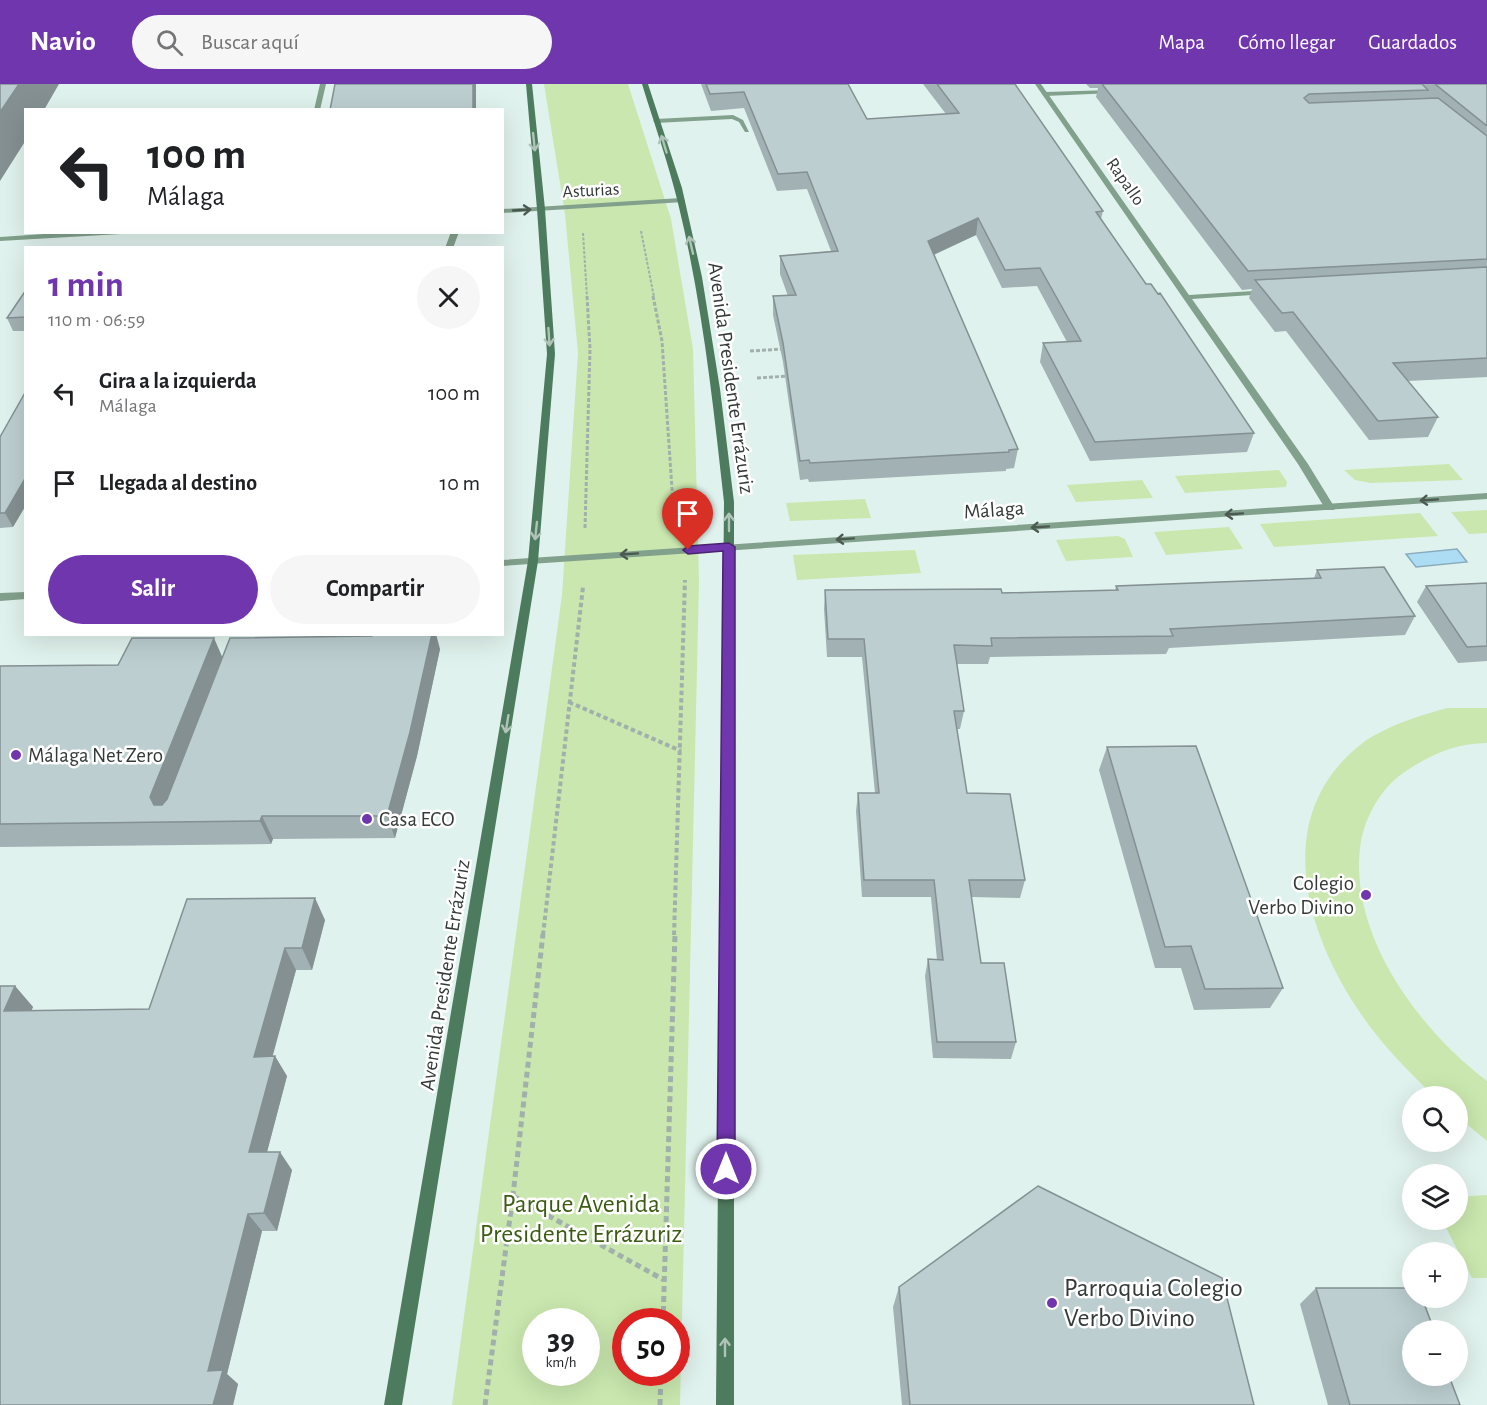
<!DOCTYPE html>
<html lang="es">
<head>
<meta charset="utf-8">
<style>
  body { margin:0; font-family:"Alegreya Sans",sans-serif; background:#f6f6f6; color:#202124; height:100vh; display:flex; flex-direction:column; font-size:22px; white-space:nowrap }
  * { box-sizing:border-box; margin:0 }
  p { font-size:20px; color:#757577 }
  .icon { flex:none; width:33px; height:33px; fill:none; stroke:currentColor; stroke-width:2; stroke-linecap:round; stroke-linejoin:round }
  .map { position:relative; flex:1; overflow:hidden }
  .sheet { position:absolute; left:24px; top:162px; width:480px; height:390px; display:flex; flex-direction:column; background:#fff; border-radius:0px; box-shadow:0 6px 24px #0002 }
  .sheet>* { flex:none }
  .hud { position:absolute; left:24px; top:24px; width:480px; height:126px; border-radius:0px; box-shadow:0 6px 24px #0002; background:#fff; color:#202124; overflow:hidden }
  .buttons { position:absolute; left:1402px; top:1002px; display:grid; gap:12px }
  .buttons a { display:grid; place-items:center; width:66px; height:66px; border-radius:50%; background:#fff; box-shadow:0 6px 24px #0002; font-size:30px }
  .speed { position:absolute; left:522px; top:1224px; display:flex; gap:12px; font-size:30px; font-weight:700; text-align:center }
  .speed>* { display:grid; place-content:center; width:78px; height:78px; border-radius:50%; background:#fff; box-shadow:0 6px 24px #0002; line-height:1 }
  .speed small { font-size:15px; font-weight:400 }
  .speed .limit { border:9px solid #d22; background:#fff; color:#111 }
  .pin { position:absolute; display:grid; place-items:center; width:51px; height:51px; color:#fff; margin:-62px -26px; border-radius:50% 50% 50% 0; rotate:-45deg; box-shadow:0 0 6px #0007 }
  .pin .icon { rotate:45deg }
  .me { position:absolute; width:66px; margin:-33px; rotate:0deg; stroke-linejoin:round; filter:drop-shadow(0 0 4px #0008) }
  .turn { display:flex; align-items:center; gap:21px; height:126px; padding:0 24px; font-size:27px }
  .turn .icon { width:78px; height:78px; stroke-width:2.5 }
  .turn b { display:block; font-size:42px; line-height:51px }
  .round { display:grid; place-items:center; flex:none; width:63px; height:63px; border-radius:32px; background:#f6f6f6 }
  .head { display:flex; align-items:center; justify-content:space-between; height:102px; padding:0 24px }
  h1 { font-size:36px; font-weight:600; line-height:45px; color:#7036ad }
  .action { display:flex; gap:12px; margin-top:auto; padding:12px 24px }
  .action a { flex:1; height:69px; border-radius:36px; background:#7036ad; color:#fff; font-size:24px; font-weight:600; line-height:69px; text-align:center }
  .action a+a { background:#f6f6f6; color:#202124 }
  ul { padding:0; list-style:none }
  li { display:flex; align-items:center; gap:18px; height:90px; padding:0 24px }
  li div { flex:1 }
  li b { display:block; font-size:22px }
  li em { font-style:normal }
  header { display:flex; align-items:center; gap:36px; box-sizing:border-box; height:84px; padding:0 30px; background:#7036ad; color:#fff }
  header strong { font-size:28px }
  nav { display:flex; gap:33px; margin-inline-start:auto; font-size:21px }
  .search { width:420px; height:54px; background:#f6f6f6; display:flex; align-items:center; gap:15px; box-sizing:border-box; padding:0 21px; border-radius:33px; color:#757577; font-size:22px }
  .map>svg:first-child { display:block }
  .green { fill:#c9e7ae; fill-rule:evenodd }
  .water { fill:#acddf5; stroke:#88acbc; stroke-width:1.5 }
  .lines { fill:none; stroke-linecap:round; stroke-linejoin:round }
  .path-far3 { stroke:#a2b0ac; stroke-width:2; stroke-dasharray:3 1.5; stroke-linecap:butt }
  .path-far2 { stroke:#a2b0ac; stroke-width:3; stroke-dasharray:4 2; stroke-linecap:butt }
  .path-far1 { stroke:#a2b0ac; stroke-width:4; stroke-dasharray:4.5 3; stroke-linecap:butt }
  .path { stroke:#a2b0ac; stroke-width:5; stroke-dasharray:6 4; stroke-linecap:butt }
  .service { fill:#82a18c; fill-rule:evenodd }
  .minor { fill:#82a18c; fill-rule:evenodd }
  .tertiary { fill:#82a18c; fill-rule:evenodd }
  .secondary { fill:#4d7b5e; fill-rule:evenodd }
  .wall { fill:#a2b1b3 }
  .shaded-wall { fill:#849092 }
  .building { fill:#bcced0; stroke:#849092; stroke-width:1.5 }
  .oneway { stroke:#afc4b7 }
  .oneway2 { stroke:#4b5951 }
  .route { fill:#7036ad; stroke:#492370; stroke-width:1.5 }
  .poi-dot { fill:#7036ad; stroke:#fff; stroke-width:2 }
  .labels { text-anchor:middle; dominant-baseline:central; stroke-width:5; stroke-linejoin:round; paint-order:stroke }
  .far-street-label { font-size:18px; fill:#333a38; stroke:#fff }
  .street-label { font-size:21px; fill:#333a38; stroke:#fff }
  .poi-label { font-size:21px; fill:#333a38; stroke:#fff; text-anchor:start }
  .near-park-label { font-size:26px; fill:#3c5c13; stroke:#fff }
  .near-poi-label { font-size:26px; fill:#333a38; stroke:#fff; text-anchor:start }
</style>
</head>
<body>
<header>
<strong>Navio</strong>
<div class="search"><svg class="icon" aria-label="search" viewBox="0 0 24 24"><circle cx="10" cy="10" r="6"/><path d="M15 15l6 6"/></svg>Buscar aquí</div>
<nav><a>Mapa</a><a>Cómo llegar</a><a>Guardados</a></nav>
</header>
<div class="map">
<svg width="1487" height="1321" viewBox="0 0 1487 1321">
  <rect width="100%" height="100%" fill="#e0f2ed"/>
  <path class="green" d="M544 0H628L671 135 693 265 699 497 680 1321H452L562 511 578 269 565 130ZM536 1238H586V1288H536ZM626 1238H676V1288H626Z
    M1449 380 1463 396 1371 399 1355 396 1344 386Z
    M1279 386 1287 398 1286 403 1185 409 1175 392Z
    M1142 396 1153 414 1076 418 1067 401Z
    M865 415 871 434 790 437 786 419Z
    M1487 426V449L1469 450 1451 428Z
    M1420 429 1438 452 1274 463 1260 440Z
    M1229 443 1243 465 1166 471 1154 448Z
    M1118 452 1125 455 1133 473 1066 477 1056 456Z
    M915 466 921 489 797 496 793 471Z
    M1447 624H1487V659C1454 659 1425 673 1399 692 1379 708 1366 732 1361 757 1346 848 1418 945 1487 997V1057L1458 1033V1012H1434C1407 986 1380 959 1359 927 1311 856 1276 753 1340 680 1351 668 1364 656 1379 649 1401 637 1423 631 1447 624Z
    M1487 1111V1194H1472L1442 1136H1458V1113Z"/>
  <path class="water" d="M1457 465 1467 478 1416 483 1406 470Z"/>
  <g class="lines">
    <path class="path-far3" d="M641 147 654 213
      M583 149 587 213"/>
    <path class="path-far2" d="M653 212 662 257 673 420
      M750 267 783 265
      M757 294 789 292
      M585 444 590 265 587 212"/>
    <path class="path-far1" d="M569 618 681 667
      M543 851 583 503
      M674 851 685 496"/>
    <path class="path" d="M513 1112 664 1196
      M663 1238 675 850
      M485 1321 513 1111 543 850
      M660 1321 661 1288"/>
    <path class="service" d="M320 0H326L320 26H314Z
      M1112 6 1115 8 1114 9 1045 12 1042 10 1045 8Z
      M733 31 743 36 749 48H745L739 38 732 35 656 39 653 37 656 35Z
      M451 148H459L453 164H445Z"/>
    <path class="minor" d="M1035 0H1041L1189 211 1270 206V210H1267L1192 215 1308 380 1335 424 1334 426H1326L1298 380Z"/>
    <path class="tertiary" d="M681 114 685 116 684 118 502 129V125Z
      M73 148H124L121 150 0 157V153Z
      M1487 409V415L502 482V476Z
      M26 508V515L0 517V509Z"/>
    <path class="secondary" d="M526 0H532L545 125 555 270 538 477 402 1321H384L528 477 547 270 537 125Z
      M642 0H648L682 104 702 193 720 305 734 418V1321H716L724 418C713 318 702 217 678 119 668 78 654 39 642 0Z"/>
  </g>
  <path class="wall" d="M701 0H848L867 35 946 30 923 0H1015L1103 127 1101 135 1146 200 1254 349 1247 368 1090 377 1040 278 1043 259 1067 258 1037 202 1002 204 976 151 934 171 1018 365 1014 384 1006 385V387L809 398 808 395 800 396 783 278 773 231V212H788L780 190V172L831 167 807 105 777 107 744 24 711 27Z
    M1086 0H1487V293L1408 297 1438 333 1428 353 1369 356 1286 247 1275 248 1249 214 1252 205 1242 206 1096 13 1098 4H1090Z
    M26 206V247H13L7 234Z
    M26 307V421L13 443 0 444V353Z
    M1317 486 1415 532 1405 551 1169 564 1166 570 990 573 988 580H957L964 627 960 645H957L967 709 1025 796 1020 814 971 813 981 879 1016 958 1011 975 933 974 925 892 928 875 937 876 931 813H862L856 727 858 709H875L862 573H827L824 525 825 506 1002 509 1115 507 1116 502 1314 494Z
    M1487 499V577L1458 579 1417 518 1426 502Z
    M440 565 417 672 395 754 273 755 271 760 0 763V582L118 581 222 573Z
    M1107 663 1283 904 1270 924 1194 926 1181 884H1155L1099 686Z
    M325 836 312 886H296L272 972 287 992 267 1068 292 1086 277 1147H262L227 1290 238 1300 233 1321H0L15 902 33 923 31 927 149 925Z
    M899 1203 1254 1321H902L893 1223Z
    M1316 1204 1460 1321H1328L1300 1220Z"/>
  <path class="shaded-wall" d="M19 0H59L44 26H26V56L0 97V28Z
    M473 0H476V26H473Z
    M978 134 976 151 926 174 928 157Z
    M26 393V421L13 443 5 429Z
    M432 550H436L440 565 417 672 395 754 387 732Z
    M214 554 224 577 163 736 150 713Z
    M262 732 273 755 271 760 260 737Z
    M315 814 325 836 312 886 302 864Z
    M285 864 296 886 267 993 254 973Z
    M15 902 33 923 22 948 4 927Z
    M275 972 287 992 262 1087 249 1068Z
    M280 1068 292 1086 277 1147 264 1129Z
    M248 1130 262 1147 227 1290 238 1300 233 1321H213L208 1287Z"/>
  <path class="building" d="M0 0H19L0 28Z
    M335 0H473V26H330Z
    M706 0H848L867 35 959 29 937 0H1015L1103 127 1096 128 1146 200H1151L1158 210 1160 209 1254 349 1095 358 1043 259 1081 257 1040 184 1005 186 978 134 928 157 1018 365 1009 366V368L810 379 809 376 800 377 783 259 773 212 796 211 780 172 838 167 807 88 778 90 744 8 710 10Z
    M1102 0H1422L1428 6 1309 10 1304 14 1309 19 1438 14 1487 52V175L1248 187Z
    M1435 0H1487V42Z
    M1487 183V274L1393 279 1438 333 1378 337 1293 228 1282 229 1255 196Z
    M26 206V233L7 234Z
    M26 307V393L5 429H0V353Z
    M1384 483 1415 532 1170 545 1173 552 991 554 992 562 954 561 964 627H954L967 709 1010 710 1025 796H969L981 879H1004L1016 958H937L928 875 943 876 934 796H864L858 709H879L864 555H828L825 506 1001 505 1002 509 1118 506 1116 502 1321 494 1317 486Z
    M1487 499V562L1467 563 1426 502Z
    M372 550H432L410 648 387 732H262L260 737 0 740V582L118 581 132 554H214L150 713 154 721H162L167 715 230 554 372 552Z
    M1196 662 1283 904 1205 905 1191 862 1165 863 1107 663Z
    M315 814 302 864H285L254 973 275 972 249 1068H280L264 1129 248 1130 208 1287 223 1286 213 1321H0V902H15L4 927 149 925 187 815Z
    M1038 1102 1222 1194 1254 1321H910L899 1203Z
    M1316 1204H1413V1214H1422L1434 1246H1413V1292H1449L1460 1321H1350Z"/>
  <defs><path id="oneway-shaft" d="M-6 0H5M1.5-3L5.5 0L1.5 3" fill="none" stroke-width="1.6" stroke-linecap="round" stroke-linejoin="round" transform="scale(1.5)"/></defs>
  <g class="oneway">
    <use href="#oneway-shaft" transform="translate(534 58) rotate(84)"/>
    <use href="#oneway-shaft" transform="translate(664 60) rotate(-107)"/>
    <use href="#oneway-shaft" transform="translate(691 161) rotate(-103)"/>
    <use href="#oneway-shaft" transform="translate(549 253) rotate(86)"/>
    <use href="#oneway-shaft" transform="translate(729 438) rotate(-90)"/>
    <use href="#oneway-shaft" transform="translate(536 447) rotate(96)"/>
    <use href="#oneway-shaft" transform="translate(507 640) rotate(99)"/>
    <use href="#oneway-shaft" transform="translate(725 1263) rotate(-90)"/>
  </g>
  <g class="oneway2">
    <use href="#oneway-shaft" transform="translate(522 126) rotate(-3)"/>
    <use href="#oneway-shaft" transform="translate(1429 416) rotate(176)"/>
    <use href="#oneway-shaft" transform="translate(1234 430) rotate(176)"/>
    <use href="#oneway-shaft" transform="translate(1040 443) rotate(176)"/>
    <use href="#oneway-shaft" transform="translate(845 455) rotate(176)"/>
    <use href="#oneway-shaft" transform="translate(629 470) rotate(176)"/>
  </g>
  <path class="route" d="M729 459 735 463V1085L733 1091 726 1093 720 1091 717 1085 723 467 688 470 683 466 688 462Z"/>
  <g class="poi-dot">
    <circle cx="16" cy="671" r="6"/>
    <circle cx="367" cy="735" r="6"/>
    <circle cx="1366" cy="811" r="6"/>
    <circle cx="1052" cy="1219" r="6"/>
  </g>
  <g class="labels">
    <g class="far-street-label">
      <text transform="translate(1125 98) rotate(55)">Rapallo</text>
      <text transform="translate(591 107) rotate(-3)">Asturias</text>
    </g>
    <g class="street-label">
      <text transform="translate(731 294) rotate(82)">Avenida Presidente Errázuriz</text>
      <text transform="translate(994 426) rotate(-4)">Málaga</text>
      <text transform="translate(445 891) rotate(-81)">Avenida Presidente Errázuriz</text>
    </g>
    <g class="poi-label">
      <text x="28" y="671">Málaga Net Zero</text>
      <text x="379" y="735">Casa ECO</text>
      <text x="1354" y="799" text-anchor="end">Colegio<tspan x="1354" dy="24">Verbo Divino</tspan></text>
    </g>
    <g class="near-park-label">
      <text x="581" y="1120">Parque Avenida<tspan x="581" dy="30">Presidente Errázuriz</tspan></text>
    </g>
    <g class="near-poi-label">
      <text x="1064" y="1204">Parroquia Colegio<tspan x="1064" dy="30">Verbo Divino</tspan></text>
    </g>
  </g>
</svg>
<div class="buttons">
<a><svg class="icon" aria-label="search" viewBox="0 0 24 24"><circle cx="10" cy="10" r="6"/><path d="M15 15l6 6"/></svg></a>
<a><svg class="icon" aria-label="layers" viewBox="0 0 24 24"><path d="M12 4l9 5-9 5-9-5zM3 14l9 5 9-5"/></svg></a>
<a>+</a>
<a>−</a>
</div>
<div class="speed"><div>39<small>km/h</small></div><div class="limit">50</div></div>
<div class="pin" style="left:688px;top:466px;background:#d93025"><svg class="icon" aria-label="arrive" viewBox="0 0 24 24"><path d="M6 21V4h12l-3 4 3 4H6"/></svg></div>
<svg class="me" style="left:726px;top:1085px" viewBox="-20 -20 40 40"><circle r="17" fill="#7036ad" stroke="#fff" stroke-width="3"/><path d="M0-11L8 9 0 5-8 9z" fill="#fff"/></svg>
<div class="hud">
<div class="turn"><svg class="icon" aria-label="left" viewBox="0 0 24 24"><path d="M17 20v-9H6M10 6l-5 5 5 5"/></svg><div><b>100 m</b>Málaga</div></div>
</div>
<section class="sheet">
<div class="head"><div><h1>1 min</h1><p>110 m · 06:59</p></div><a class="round"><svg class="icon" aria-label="close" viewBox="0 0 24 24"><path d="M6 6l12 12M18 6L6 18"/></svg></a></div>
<ul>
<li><svg class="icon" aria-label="left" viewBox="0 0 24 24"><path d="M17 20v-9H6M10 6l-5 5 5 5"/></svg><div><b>Gira a la izquierda</b><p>Málaga</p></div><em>100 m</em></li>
<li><svg class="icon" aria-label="arrive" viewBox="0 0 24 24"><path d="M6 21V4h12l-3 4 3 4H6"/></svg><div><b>Llegada al destino</b></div><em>10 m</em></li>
</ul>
<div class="action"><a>Salir</a><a>Compartir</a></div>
</section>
</div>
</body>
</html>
